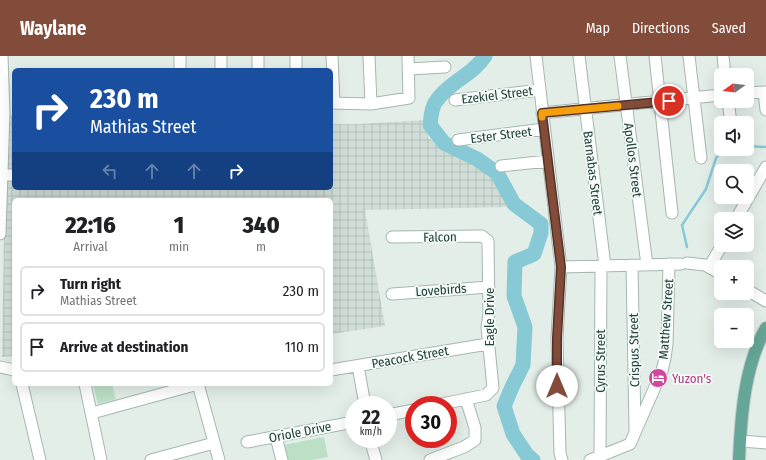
<!DOCTYPE html>
<html lang="en">
<head>
<meta charset="utf-8">
<style>
  body { margin:0; font-family:"Fira Sans Condensed",sans-serif; background:#f2f2f2; color:#202124; height:100vh; display:flex; flex-direction:column; font-size:15px; white-space:nowrap }
  * { box-sizing:border-box; margin:0 }
  p { font-size:13px; color:#757577 }
  .icon { flex:none; width:22px; height:22px; fill:none; stroke:currentColor; stroke-width:2; stroke-linecap:round; stroke-linejoin:round }
  .map { position:relative; flex:1; overflow:hidden }
  .drawer { position:absolute; left:12px; top:142px; width:321px; height:188px; display:flex; flex-direction:column; background:#fff; border-radius:6px; box-shadow:0 4px 16px #0002 }
  .drawer>* { flex:none }
  .banner { position:absolute; left:12px; top:12px; width:321px; height:122px; border-radius:6px; box-shadow:0 4px 16px #0002; background:#1a4fa0; color:#fff; overflow:hidden }
  .needle { width:26px; rotate:255deg }
  .controls { position:absolute; left:714px; top:12px; display:grid; gap:8px }
  .controls a { display:grid; place-items:center; width:40px; height:40px; border-radius:6px; background:#fff; box-shadow:0 4px 16px #0002; font-size:20px }
  .speed { position:absolute; left:345px; top:340px; display:flex; gap:8px; font-size:20px; font-weight:700; text-align:center }
  .speed>* { display:grid; place-content:center; width:52px; height:52px; border-radius:50%; background:#fff; box-shadow:0 4px 16px #0002; line-height:1 }
  .speed small { font-size:10px; font-weight:400 }
  .speed .limit { border:6px solid #d22; background:#fff; color:#111 }
  .pin { position:absolute; display:grid; place-items:center; width:34px; height:34px; color:#fff; margin:-17px; border:2px solid #fff; border-radius:50%; box-shadow:0 1px 4px #0007 }
  .me { position:absolute; width:44px; margin:-22px; rotate:0deg; stroke-linejoin:round; filter:drop-shadow(0 0 3px #0008) }
  .turn { display:flex; align-items:center; gap:14px; height:84px; padding:0 12px; font-size:18px }
  .turn .icon { width:52px; height:52px; stroke-width:2.5 }
  .turn b { display:block; font-size:28px; line-height:34px }
  .lanes { display:flex; align-items:center; height:38px; padding:0 12px; background:#0003; justify-content:center; gap:20px; direction:ltr }
  .lanes .off { opacity:.35 }
  .eta { display:flex; justify-content:space-evenly; align-items:center; height:68px; text-align:center }
  .eta b { font-size:24px; font-weight:800; line-height:28px }
  ul { padding:0; list-style:none }
  li { display:flex; align-items:center; gap:12px; height:50px; margin:0 8px 6px; padding:0 4px; border:2px solid #e0e0e0; border-radius:6px }
  li div { flex:1 }
  li b { display:block; font-size:15px }
  li em { font-style:normal }
  header { display:flex; align-items:center; gap:24px; box-sizing:border-box; height:56px; padding:0 20px; background:#824b3a; color:#fff }
  header strong { font-size:19px }
  nav { display:flex; gap:22px; margin-inline-start:auto; font-size:14px }
  .map>svg:first-child { display:block }
  .industrial { fill:url(#industrial-grid) }
  .green { fill:#bbe0c5 }
  .lines { fill:none; stroke-linecap:round; stroke-linejoin:round }
  .stream { stroke:#88c9d6; stroke-width:2.5 }
  .river { stroke:#88c9d6; stroke-width:15 }
  .minor-casing { stroke:#a5b7b0; stroke-width:13 }
  .major-casing { stroke:#c1cac7; stroke-width:14 }
  .minor { stroke:#fff; stroke-width:11 }
  .major { stroke:#65a696; stroke-width:12 }
  .route-casing { stroke:#543126; stroke-width:10 }
  .route { stroke:#824b3a; stroke-width:7 }
  .slow { stroke:#f59e0b; stroke-width:7 }
  .labels { text-anchor:middle; dominant-baseline:central; stroke-width:3.5; stroke-linejoin:round; paint-order:stroke }
  .street-label { font-size:13px; fill:#224138; stroke:#f4faf7 }
  .hotel-label { font-size:13px; fill:#b23c85; stroke:#f4faf7; text-anchor:start }
</style>
</head>
<body>
<header>
<strong>Waylane</strong>
<nav><a>Map</a><a>Directions</a><a>Saved</a></nav>
</header>
<div class="map">
<svg width="766" height="404" viewBox="0 0 766 404">
  <defs>
    <pattern id="industrial-grid" width="8" height="8" patternUnits="userSpaceOnUse"><rect width="8" height="8" fill="#d1ded8"/><path d="M0 4h8M4 0v8" fill="none" stroke="#b3c0ba"/></pattern>
  </defs>
  <rect width="100%" height="100%" fill="#e3eee9"/>
  <path class="industrial" d="M6 59 14 60V132H331V68H359L425 64 428 82 494 118 513 151 365 154 385 270 331 278V144H14V300L2 301Z"/>
  <path class="green" d="M93 328H112L116 343 98 348Z
    M324 381 328 401 312 404H287L284 389Z"/>
  <g class="lines">
    <path class="stream" d="M747 90 766 91
      M687 191 682 169 706 133 716 102 724 93"/>
    <path class="river" d="M485 0C473 19 447 27 435 47 431 53 431 62 430 69L444 87 477 103 497 117 514 148 541 168V177L534 198 515 206 514 240 525 271 523 309 512 331 504 350 513 378 527 399 533 404"/>
    <defs>
      <path id="minor" d="M180 0V14
        M221 0V14
        M258 0V14
        M296 0V14
        M332 0 334 47
        M369 0 371 48
        M536 0 561 211 557 282 560 397 562 404
        M579 0 605 210
        M620 0 647 209
        M655 0 672 157
        M689 0 701 102
        M723 0 725 19
        M409 13 445 11
        M764 36 766 54
        M747 37 766 36
        M455 44 540 34
        M728 45 731 67
        M331 47 371 48 409 42 408 0
        M542 57 721 39
        M458 84 544 73
        M501 110 548 105
        M2 119H14
        M736 163 766 111
        M0 178 4 57 2 0
        M392 181 482 180 488 185 489 258 487 271 493 332 486 339 437 349
        M687 207 705 209 721 218
        M632 209 635 374
        M561 211 681 208
        M709 211 722 189
        M747 234 766 245
        M392 238 489 231
        M358 310 365 349
        M0 311 14 314
        M331 314 488 288
        M22 328 40 404
        M85 328 101 404
        M198 328 219 404
        M92 357 198 328
        M388 359 414 354
        M276 381 282 404
        M370 383 376 404
        M740 385 766 387
        M247 386 354 366
        M600 401 601 210
        M151 404 214 387
        M430 404 464 391 475 384V372L466 343
        M590 404 630 388 662 315 665 302 667 288 669 208"/>
      <path id="major" d="M739 404C741 361 744 310 766 272"/>
    </defs>
    <use href="#minor" class="minor-casing"/>
    <use href="#major" class="major-casing"/>
    <use href="#minor" class="minor"/>
    <use href="#major" class="major"/>
  </g>
  <g class="lines">
    <defs>
      <path id="route" d="M557 330V282L561 211 542 57 669 45"/>
    </defs>
    <use href="#route" class="route-casing"/>
    <use href="#route" class="route"/>
    <path class="slow" d="M542 61V57L618 50"/>
  </g>
  <defs>
    <symbol id="hotel-disc" viewBox="-11 -11 22 22"><circle r="9.5" fill="#d1479c" stroke="#f4faf7"/><path d="M-6-4.5h1.5V1H6V5H4.5V3h-9V5H-6ZM-4 0a1.8 1.8 0 1 1 3.6 0ZM.5 0V-2.5h3Q6-2.5 6 0Z" fill="#fff"/></symbol>
  </defs>
  <g fill-rule="evenodd">
    <use href="#hotel-disc" x="647" y="311" width="22" height="22"/>
  </g>
  <g class="labels">
    <g class="street-label">
      <text transform="translate(497 39) rotate(-7)">Ezekiel Street</text>
      <text transform="translate(501 79) rotate(-7)">Ester Street</text>
      <text transform="translate(633 104) rotate(83)">Apollos Street</text>
      <text transform="translate(593 117) rotate(83)">Barnabas Street</text>
      <text transform="translate(440 181) rotate(-1)">Falcon</text>
      <text transform="translate(441 234) rotate(-4)">Lovebirds</text>
      <text transform="translate(489 261) rotate(-90)">Eagle Drive</text>
      <text transform="translate(666 263) rotate(-86)">Matthew Street</text>
      <text transform="translate(634 294) rotate(-91)">Crispus Street</text>
      <text transform="translate(410 301) rotate(-10)">Peacock Street</text>
      <text transform="translate(600 305) rotate(-90)">Cyrus Street</text>
      <text transform="translate(300 376) rotate(-11)">Oriole Drive</text>
    </g>
    <g class="hotel-label">
      <text x="672" y="322">Yuzon's</text>
    </g>
  </g>
</svg>
<div class="controls">
<a><svg class="needle" viewBox="-14 -14 28 28"><path d="M0-13l5 13h-10z" fill="#e53935"/><path d="M0 13l5-13h-10z" fill="#757577"/></svg></a>
<a><svg class="icon" aria-label="sound" viewBox="0 0 24 24"><path d="M4 9h4l5-4v14l-5-4H4zM17 9q2 3 0 6"/></svg></a>
<a><svg class="icon" aria-label="search" viewBox="0 0 24 24"><circle cx="10" cy="10" r="6"/><path d="M15 15l6 6"/></svg></a>
<a><svg class="icon" aria-label="layers" viewBox="0 0 24 24"><path d="M12 4l9 5-9 5-9-5zM3 14l9 5 9-5"/></svg></a>
<a>+</a>
<a>−</a>
</div>
<div class="speed"><div>22<small>km/h</small></div><div class="limit">30</div></div>
<div class="pin" style="left:669px;top:45px;background:#d93025"><svg class="icon" aria-label="arrive" viewBox="0 0 24 24"><path d="M6 21V4h12l-3 4 3 4H6"/></svg></div>
<svg class="me" style="left:557px;top:330px" viewBox="-20 -20 40 40"><circle r="19" fill="#fff"/><path d="M0-13L10 11 0 6-10 11z" fill="#824b3a"/></svg>
<div class="banner">
<div class="turn"><svg class="icon" aria-label="right" viewBox="0 0 24 24"><path d="M7 20v-9h11M14 6l5 5-5 5"/></svg><div><b>230 m</b>Mathias Street</div></div>
<div class="lanes"><svg class="icon off" aria-label="left" viewBox="0 0 24 24"><path d="M17 20v-9H6M10 6l-5 5 5 5"/></svg><svg class="icon off" aria-label="ahead" viewBox="0 0 24 24"><path d="M12 20V5M6 11l6-6 6 6"/></svg><svg class="icon off" aria-label="ahead" viewBox="0 0 24 24"><path d="M12 20V5M6 11l6-6 6 6"/></svg><svg class="icon" aria-label="right" viewBox="0 0 24 24"><path d="M7 20v-9h11M14 6l5 5-5 5"/></svg></div>
</div>
<section class="drawer">
<div class="eta">
<div><b>22:16</b><p>Arrival</p></div>
<div><b>1</b><p>min</p></div>
<div><b>340</b><p>m</p></div>
</div>
<ul>
<li><svg class="icon" aria-label="right" viewBox="0 0 24 24"><path d="M7 20v-9h11M14 6l5 5-5 5"/></svg><div><b>Turn right</b><p>Mathias Street</p></div><em>230 m</em></li>
<li><svg class="icon" aria-label="arrive" viewBox="0 0 24 24"><path d="M6 21V4h12l-3 4 3 4H6"/></svg><div><b>Arrive at destination</b></div><em>110 m</em></li>
</ul>
</section>
</div>
</body>
</html>
